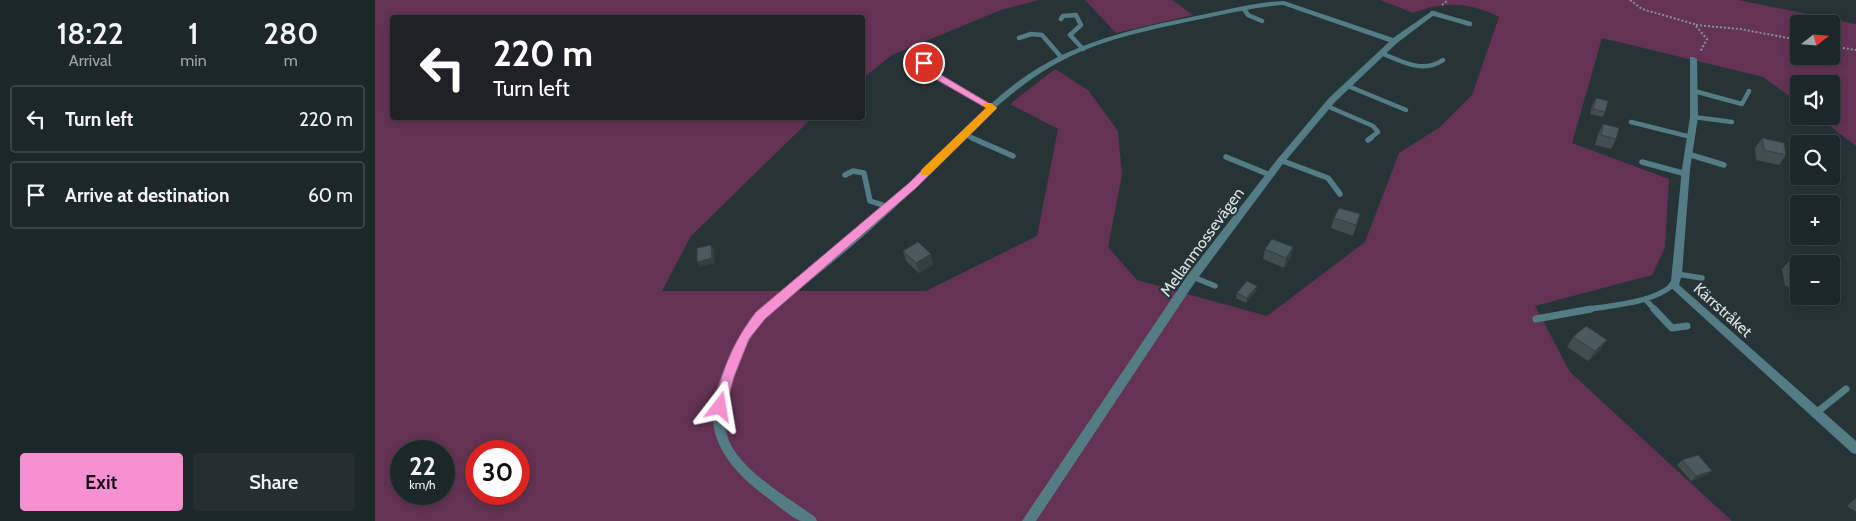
<!DOCTYPE html>
<html lang="en">
<head>
<meta charset="utf-8">
<style>
  body { margin:0; font-family:Cabin,sans-serif; background:#252f32; color:#f1f3f6; height:100vh; display:flex; flex-direction:column; font-size:19px; white-space:nowrap }
  * { box-sizing:border-box; margin:0 }
  p { font-size:16px; color:#a0a5a8 }
  .icon { flex:none; width:28px; height:28px; fill:none; stroke:currentColor; stroke-width:2; stroke-linecap:round; stroke-linejoin:round }
  .map { position:relative; flex:1; overflow:hidden }
  .panel { display:flex; flex-direction:column; background:#1c272a; width:375px }
  .panel>* { flex:none }
  .top-card { position:absolute; left:15px; top:15px; width:475px; height:105px; border-radius:5px; box-shadow:0 2px 8px #0003,0 0 0 1px #3a4447; background:#202124; color:#fff; overflow:hidden }
  .needle { width:32px; rotate:73deg }
  .buttons { position:absolute; left:1415px; top:15px; display:grid; gap:10px }
  .buttons a { display:grid; place-items:center; width:50px; height:50px; border-radius:5px; background:#1c272a; box-shadow:0 2px 8px #0003,0 0 0 1px #3a4447; font-size:25px }
  .speed { position:absolute; left:15px; top:440px; display:flex; gap:10px; font-size:25px; font-weight:700; text-align:center }
  .speed>* { display:grid; place-content:center; width:65px; height:65px; border-radius:50%; background:#1c272a; box-shadow:0 2px 8px #0003,0 0 0 1px #3a4447; line-height:1 }
  .speed small { font-size:12px; font-weight:400 }
  .speed .limit { border:8px solid #d22; background:#fff; color:#111 }
  .pin { position:absolute; display:grid; place-items:center; width:42px; height:42px; color:#fff; margin:-21px; border:2px solid #fff; border-radius:50%; box-shadow:0 1px 5px #0007 }
  .me { position:absolute; width:55px; margin:-28px; rotate:14deg; stroke-linejoin:round; filter:drop-shadow(0 0 4px #0008) }
  .turn { display:flex; align-items:center; gap:18px; height:105px; padding:0 20px; font-size:22px }
  .turn .icon { width:65px; height:65px; stroke-width:2.5 }
  .turn b { display:block; font-size:35px; line-height:42px }
  .eta { display:flex; justify-content:space-evenly; align-items:center; height:85px; text-align:center }
  .eta b { font-size:30px; font-weight:600; line-height:35px }
  .button { display:flex; gap:10px; margin-top:auto; padding:10px 20px }
  .button a { flex:1; height:58px; border-radius:5px; background:#f590d1; color:#111; font-size:20px; font-weight:600; line-height:58px; text-align:center }
  .button a+a { background:#252f32; color:#f1f3f6 }
  ul { padding:0; list-style:none }
  li { display:flex; align-items:center; gap:15px; height:68px; margin:0 10px 8px; padding:0 10px; border:2px solid #3a4447; border-radius:5px }
  li div { flex:1 }
  li b { display:block; font-size:19px }
  li em { font-style:normal }
  main { display:flex; flex:1; min-height:0 }
  .map>svg:first-child { display:block }
  .green { fill:#643253; fill-rule:evenodd }
  .lines { fill:none; stroke-linecap:round; stroke-linejoin:round }
  .path { stroke:#899497; stroke-width:2; stroke-dasharray:2 2; stroke-linecap:butt }
  .service-far2 { stroke:#537c85; stroke-width:4.5 }
  .service-far1 { stroke:#537c85; stroke-width:5.5 }
  .service { stroke:#537c85; stroke-width:7 }
  .minor { fill:#537c85; fill-rule:evenodd }
  .wall { fill:#404d51 }
  .shaded-wall { fill:#343f42 }
  .building { fill:#4a5a5e; stroke:#343f42 }
  .route { fill:#f590d1; stroke:#9f5e88 }
  .slow { fill:#f59e0b }
  .labels { text-anchor:middle; dominant-baseline:central; stroke-width:4; stroke-linejoin:round; paint-order:stroke }
  .street-label { font-size:16px; fill:#dbe4e6; stroke:#263438 }
</style>
</head>
<body>
<main>
<section class="panel">
<div class="eta">
<div><b>18:22</b><p>Arrival</p></div>
<div><b>1</b><p>min</p></div>
<div><b>280</b><p>m</p></div>
</div>
<ul>
<li><svg class="icon" aria-label="left" viewBox="0 0 24 24"><path d="M17 20v-9H6M10 6l-5 5 5 5"/></svg><div><b>Turn left</b></div><em>220 m</em></li>
<li><svg class="icon" aria-label="arrive" viewBox="0 0 24 24"><path d="M6 21V4h12l-3 4 3 4H6"/></svg><div><b>Arrive at destination</b></div><em>60 m</em></li>
</ul>
<div class="button"><a>Exit</a><a>Share</a></div>
</section>
<div class="map">
<svg width="1481" height="521" viewBox="0 0 1481 521">
  <rect width="100%" height="100%" fill="#263438"/>
  <path class="green" d="M0 0H664L626 10 517 55 488 78V18H18V118H437L316 236 287 291H551L662 236 683 129 635 104 680 69 713 90 743 131 747 175 733 247 762 280 892 316 990 242 1024 153 1065 127 1097 95 1124 17C1095 2 1068 1 1038 13L1005 0H1364L1481 24V146L1442 116H1456V84H1424V103L1388 77 1227 38 1197 143 1294 179 1290 248 1277 275 1160 306 1195 372 1357 521H0ZM1424 24H1456V56H1424ZM26 451H69V494H26ZM101 451H144V494H101Z
    M710 0H797L818 15 741 33Z"/>
  <g class="lines">
    <path class="path" d="M1255 0 1267 9 1319 24 1332 39 1325 52
      M1067 5 1073 0
      M1321 25 1365 29 1424 40
      M1456 46 1481 50"/>
    <path class="service-far2" d="M869 9 873 15 887 21
      M1057 13 1095 24
      M686 19 688 16 701 15 706 25 695 35 708 49
      M644 38 656 34 667 35 687 58
      M1006 53C1026 61 1048 74 1068 60
      M537 62 549 63 560 75 617 108
      M973 86 1031 110
      M1319 91 1367 104 1374 91
      M952 106 998 126 1003 132 994 139
      M1319 117 1357 122
      M1256 122 1316 137
      M588 134 600 139"/>
    <path class="service-far1" d="M597 138 638 156
      M993 140 996 138
      M1313 154 1349 165
      M851 157 895 175
      M905 160 953 178 965 194
      M1267 162 1311 174
      M470 175 478 171 489 173 495 201 514 207
      M1302 274 1327 278
      M818 277 840 286
      M1270 299 1280 310
      M1209 310C1237 305 1275 304 1298 285"/>
    <path class="service" d="M1279 309 1297 328 1312 326
      M1161 319 1216 309
      M1441 413 1471 389"/>
    <path class="minor" d="M909 1 1018 38 1057 11 1063 12 1022 43 960 102 907 165 820 282 661 521H647L812 276 901 161 954 98 1014 42 908 5C882 7 857 13 831 18 779 29 723 39 677 66 611 104 562 171 505 221 479 245 452 267 425 289 413 299 399 309 389 320 365 349 346 392 351 430 356 466 413 497 440 517L442 521C437 521 431 521 426 521 419 520 396 500 389 495 369 480 349 461 341 436 328 397 359 344 382 313 433 272 485 231 533 186 578 144 617 93 672 63 720 36 777 25 831 14 857 9 882 2 909 1Z
      M1315 57H1318L1322 59 1323 117 1315 169 1307 274 1304 285 1481 441V454L1477 453 1293 285 1296 281 1307 169 1315 117Z"/>
  </g>
  <path class="wall" d="M1221 98 1230 112 1228 117 1215 114 1218 103Z
    M1228 124 1241 139 1236 149 1220 145 1223 134Z
    M1387 138 1411 155 1404 165 1381 160 1380 148Z
    M985 214 982 225 978 236 956 228 959 218Z
    M918 247 916 257 909 268 888 259 890 249Z
    M528 251 558 265 544 273 531 261Z
    M1416 259 1424 264V289L1410 286 1407 269Z
    M882 286 881 291 871 303 861 298 862 293Z
    M1198 337 1225 350 1213 361 1192 347Z
    M1307 460 1332 475 1316 481 1302 465Z
    M1481 498V512L1472 506Z"/>
  <path class="shaded-wall" d="M985 214 982 225 978 236 981 225Z
    M336 245 339 250 340 263 325 267 322 262Z
    M918 247 916 257 909 268 911 258Z
    M556 254 558 265 544 273 541 263Z
    M882 286 881 291 871 303 872 298Z
    M1232 340 1225 350 1213 361 1220 351Z
    M1337 471 1332 475 1316 481 1321 476Z"/>
  <path class="building" d="M1221 98 1233 101 1230 112 1218 109Z
    M1228 124 1244 128 1241 139 1226 135Z
    M1387 138 1409 143 1411 155 1389 150Z
    M964 208 985 214 981 225 959 218Z
    M897 239 918 247 911 258 890 249Z
    M543 242 556 254 541 263 528 251Z
    M336 245 337 258 322 262V248Z
    M1416 259 1433 263V264H1424V277L1419 276Z
    M872 281 882 286 872 298 862 293Z
    M1211 326 1232 340 1220 351 1198 337Z
    M1323 455 1337 471 1321 476 1307 460Z"/>
  <path class="route" d="M546 61H552L563 73 622 108 541 188 390 319 374 339 359 377 350 411H340L338 407C348 369 357 343 381 312L534 183 611 108 557 77 546 65Z"/>
  <path class="slow" d="M609 103H616L622 108 554 175H546V170L611 108 608 105Z"/>
  <g class="labels">
    <g class="street-label">
      <text transform="translate(827 242) rotate(-54)">Mellanmossevägen</text>
      <text transform="translate(1348 310) rotate(42)">Kärrstråket</text>
    </g>
  </g>
</svg>
<div class="buttons">
<a><svg class="needle" viewBox="-14 -14 28 28"><path d="M0-13l5 13h-10z" fill="#e53935"/><path d="M0 13l5-13h-10z" fill="#a0a5a8"/></svg></a>
<a><svg class="icon" aria-label="sound" viewBox="0 0 24 24"><path d="M4 9h4l5-4v14l-5-4H4zM17 9q2 3 0 6"/></svg></a>
<a><svg class="icon" aria-label="search" viewBox="0 0 24 24"><circle cx="10" cy="10" r="6"/><path d="M15 15l6 6"/></svg></a>
<a>+</a>
<a>−</a>
</div>
<div class="speed"><div>22<small>km/h</small></div><div class="limit">30</div></div>
<div class="pin" style="left:549px;top:63px;background:#d93025"><svg class="icon" aria-label="arrive" viewBox="0 0 24 24"><path d="M6 21V4h12l-3 4 3 4H6"/></svg></div>
<svg class="me" style="left:345px;top:407px" viewBox="-20 -20 40 40"><path d="M0-17L14 15 0 8-14 15z" fill="#f590d1" stroke="#fff" stroke-width="4"/></svg>
<div class="top-card">
<div class="turn"><svg class="icon" aria-label="left" viewBox="0 0 24 24"><path d="M17 20v-9H6M10 6l-5 5 5 5"/></svg><div><b>220 m</b>Turn left</div></div>
</div>
</div>
</main>
</body>
</html>
